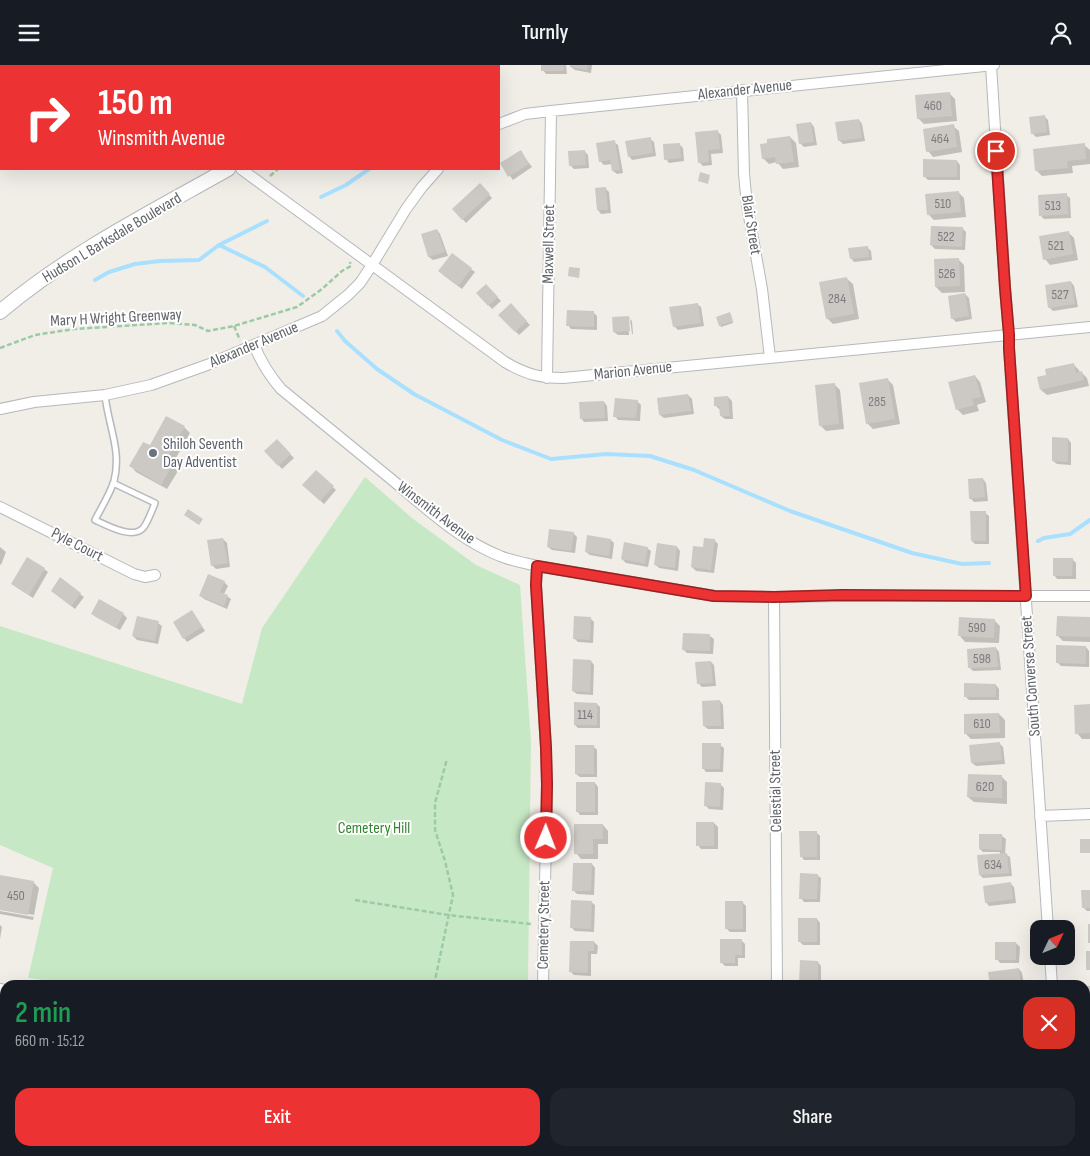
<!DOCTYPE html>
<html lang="en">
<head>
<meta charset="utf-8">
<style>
  body { margin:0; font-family:"Sofia Sans Condensed",sans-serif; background:#20242c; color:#f1f3f6; height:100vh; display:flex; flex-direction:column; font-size:19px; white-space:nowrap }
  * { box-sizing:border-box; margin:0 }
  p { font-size:16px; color:#9ea1a6 }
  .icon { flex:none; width:28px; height:28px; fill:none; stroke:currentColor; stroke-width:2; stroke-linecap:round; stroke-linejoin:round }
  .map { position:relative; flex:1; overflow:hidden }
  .sheet { position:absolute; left:0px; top:915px; width:1090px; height:176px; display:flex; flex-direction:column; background:#171b24; border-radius:15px 15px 0 0; box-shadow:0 5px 20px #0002 }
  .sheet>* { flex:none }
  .hud { position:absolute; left:0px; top:0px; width:500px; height:105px; box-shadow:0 5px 20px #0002; background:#ec3232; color:#fff; overflow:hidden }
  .needle { width:32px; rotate:47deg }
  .buttons { position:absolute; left:1030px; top:855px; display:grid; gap:10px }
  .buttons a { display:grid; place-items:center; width:45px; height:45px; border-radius:10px; background:#171b24; box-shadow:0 5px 20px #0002; font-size:25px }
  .pin { position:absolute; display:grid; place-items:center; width:42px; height:42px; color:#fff; margin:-21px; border:2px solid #fff; border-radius:50%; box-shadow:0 1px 5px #0007 }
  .me { position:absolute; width:55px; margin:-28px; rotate:1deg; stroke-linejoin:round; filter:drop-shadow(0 0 4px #0008) }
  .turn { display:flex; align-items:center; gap:18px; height:105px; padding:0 15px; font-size:22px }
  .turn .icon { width:65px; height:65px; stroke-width:2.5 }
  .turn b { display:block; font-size:35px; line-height:42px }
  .round { display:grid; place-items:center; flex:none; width:52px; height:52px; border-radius:15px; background:#20242c }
  .head { display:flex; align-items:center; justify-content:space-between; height:85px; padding:0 15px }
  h1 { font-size:30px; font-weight:600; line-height:38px; color:#1e9e55 }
  .cta { display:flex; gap:10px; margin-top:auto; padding:10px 15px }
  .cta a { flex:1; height:58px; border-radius:15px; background:#ec3232; color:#fff; font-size:20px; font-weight:600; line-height:58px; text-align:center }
  .cta a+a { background:#20242c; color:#f1f3f6 }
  header { display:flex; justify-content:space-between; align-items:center; height:65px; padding:0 15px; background:#171b24; font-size:22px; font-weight:600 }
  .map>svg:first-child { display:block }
  .green { fill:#c7e8c4 }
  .shadow { fill:#0003 }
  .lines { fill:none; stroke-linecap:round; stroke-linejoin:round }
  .stream { stroke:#aae0ff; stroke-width:4 }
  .building { fill:#ccc9c5 }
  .lane-casing { stroke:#b5b8bc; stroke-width:8 }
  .street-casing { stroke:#b5b8bc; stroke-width:12 }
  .secondary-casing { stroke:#b4b7bc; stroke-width:16 }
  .path { stroke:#9dcaa6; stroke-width:2.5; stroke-dasharray:5 2.5; stroke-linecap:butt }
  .lane { stroke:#fff; stroke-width:5 }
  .street { stroke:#fff; stroke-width:10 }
  .secondary { stroke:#fff; stroke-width:14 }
  .route-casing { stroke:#992020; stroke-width:12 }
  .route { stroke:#ec3232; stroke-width:9 }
  .worship-dot { fill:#6b7280; stroke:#fff; stroke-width:2 }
  .labels { text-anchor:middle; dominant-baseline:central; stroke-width:4; stroke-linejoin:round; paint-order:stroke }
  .number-label { font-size:14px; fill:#7a7c7f }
  .street-label { font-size:16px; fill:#5f6368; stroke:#fff }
  .worship-label { font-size:16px; fill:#5b616d; stroke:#fff; text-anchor:start }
  .park-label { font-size:16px; fill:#358233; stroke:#fff }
</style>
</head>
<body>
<header><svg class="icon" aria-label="menu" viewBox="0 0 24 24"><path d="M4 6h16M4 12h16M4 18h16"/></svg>Turnly<svg class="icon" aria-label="person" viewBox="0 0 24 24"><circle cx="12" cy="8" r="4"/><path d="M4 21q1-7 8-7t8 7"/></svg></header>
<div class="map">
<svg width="1090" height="1091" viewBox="0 0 1090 1091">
  <rect width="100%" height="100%" fill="#f1eee8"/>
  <path class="green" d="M365 412 412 453 476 500 520 520 531 677 528 920H81L28 913 53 803 0 780V561L242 639 262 563Z"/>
  <path class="shadow" d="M170 0H205L204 1H172Z
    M543 0H566L567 9H546L543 5Z
    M571 0H592L591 8 575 5 571 2Z
    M949 28 955 34 957 56 924 59 918 53Z
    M1044 51 1048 55 1050 70 1036 72 1032 68Z
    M859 55 862 59 865 76 843 79 840 76 837 58Z
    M811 58 814 62 817 80 804 82 800 78Z
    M953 61 959 66 962 87 933 92 928 86Z
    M717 66 721 70 723 88 711 89 712 100 703 101 699 97Z
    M790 72 796 78 799 102 783 104 777 97 769 99 763 93Z
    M650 74 654 77 656 91 632 95 629 91Z
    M614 77 618 80 623 108 617 109 613 106 612 99 604 100 600 96Z
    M679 79 683 83 684 96 669 98 666 94Z
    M1084 80 1090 85V99L1072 101 1073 108 1042 111 1037 106Z
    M520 86 532 102 513 115 501 99Z
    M584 86 588 90 589 103 574 104 570 100Z
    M957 96 960 100V115H928L924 111Z
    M480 120 492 133 466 158 454 144Z
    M606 124 609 127 611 148 601 149 598 145Z
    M958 127 964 133 966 152 934 155 928 149Z
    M1066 130 1070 133 1071 153 1044 154 1041 151Z
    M962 163 966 167 965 185 935 184 931 180Z
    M437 165 440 169 448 191 433 195 429 192 422 170Z
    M1068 167 1074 173 1078 195 1050 200 1045 194Z
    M868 183 871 186 872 195 854 197 851 193Z
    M958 194 964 200 965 227 942 228 936 222 935 195Z
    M471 204 475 207 462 224 443 210Z
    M847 214 853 219 859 254 833 259 827 253Z
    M1071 217 1074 221 1078 242 1053 246 1049 242Z
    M486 220 501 236 492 244 478 228Z
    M965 229 969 233 972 254 956 257 952 253Z
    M697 239 701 242 704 261 678 265 674 261Z
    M511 240 530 260 519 270 500 250Z
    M594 248 597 251V265L571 264 568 260Z
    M731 250 733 258 721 262 720 260Z
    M628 252 632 256 633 269H632L630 254H628L629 270H618L614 267Z
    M1073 299 1079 305 1080 308H1082L1087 313 1089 321 1047 330 1041 325Z
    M975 311 980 317 986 337 977 340 979 346 963 350 957 344Z
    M888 315 893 320 900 359 873 364 867 358Z
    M834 319 840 325 844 364 826 366 820 360Z
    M688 330 692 334 694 349 664 353 660 350Z
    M728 332 732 336 733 354H725L721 351 720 344H719L715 340Z
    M637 336 641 340 640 356 618 355 615 351Z
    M604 337 607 341 608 356 584 357 581 353Z
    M184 362 190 368 172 400 178 406 167 424 136 407 131 401 150 382Z
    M1068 374 1071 378V400L1057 399 1053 396Z
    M277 376 294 393 282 404 266 386Z
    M316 407 336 425 324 439 304 420Z
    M983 414 986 418 988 436 974 437 970 433Z
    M985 448 989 451V479H975L972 476Z
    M573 468 577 472 575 488 552 485 548 482Z
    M223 474 227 478 230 502 216 504 212 500Z
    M611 475 614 478 612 494 590 490 586 487Z
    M714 475 718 479 714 508 696 506 692 502 704 484Z
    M658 480 677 482 680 486 678 506 659 503 656 500Z
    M0 482 6 487 1 500 0 499Z
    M647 483 651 486 648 502 626 498 622 494Z
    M1072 494 1076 498V514H1057L1054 510Z
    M44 504 48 507 33 533 16 522 12 518Z
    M224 517 228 521 224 529 231 534 227 544 204 534 201 531Z
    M56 529H80L84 532 75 544Z
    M192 547 195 550 205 566 187 577 184 573Z
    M92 548 123 549 127 553 120 565 96 552Z
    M590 553 594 557 593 578 578 577 574 573Z
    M1090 553V577L1063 576 1057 570Z
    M994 555 1000 561 999 578 965 577 960 571Z
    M158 558 162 561 158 579 137 575 133 571Z
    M710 571 714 574 713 589 687 588 684 585Z
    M1086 582 1089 586V602L1061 601 1057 597Z
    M996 583 999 587 1001 605 973 606 970 603Z
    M591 596 594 600 593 630 577 629 573 626Z
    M711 597 714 600 716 621 702 622 698 618Z
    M996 620 999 624V635H969L965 631Z
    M720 636 723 640 724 664H708L704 661Z
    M597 639 600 642V663H578L575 660Z
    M1090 641V674H1082L1077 668Z
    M999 649 1005 655V673L971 674 965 668Z
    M999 678 1003 682 1005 699 976 701 972 698Z
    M720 680 724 683 723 707H706L703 703Z
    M593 681 597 685V712H580L576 709Z
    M1002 712 1007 717V739L974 737 968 732Z
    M595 718 598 722V750H580L577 746Z
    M720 719 724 723 723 745 709 744 706 741Z
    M714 758 718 762V784H701L698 780Z
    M603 760 608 766V779H598V794H581L576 788Z
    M816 767 820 771V795H804L801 791Z
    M1002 771 1006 774 1005 789 1010 792 1012 811 983 813 980 810 1000 789V787H983L980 784Z
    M592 799 595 803 594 830 577 829 573 825Z
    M817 810 821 813 820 837H804L801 833Z
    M0 811 33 817 39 823 34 850 0 844Z
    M1011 819 1014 822 1016 838 989 841 986 837Z
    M1090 826V846H1087L1084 843Z
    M591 837 595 840 594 867 575 866 572 863Z
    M742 837 746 841V867H730L726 863Z
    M0 846 34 852V850L33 855 0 849Z
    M817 854 820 858V880H803L799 876Z
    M0 860 2 862 0 874Z
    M741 875 745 879V893H738V901H725L721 897Z
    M594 877 598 881 597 889H591V911L574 910 571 907Z
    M1016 878 1020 882 1019 898H1000L997 894Z
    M818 897 821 901V920H802L801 918Z
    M1019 904 1022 908 1024 920H991Z
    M216 1086H234L233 1091H215Z
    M345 1086H364L363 1091H348L345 1088Z
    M392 1086H410V1091H392Z
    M439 1086H463L462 1091H438Z
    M502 1086H519V1091H502Z
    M806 1086H825V1091H806Z
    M901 1086H918L919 1091H901Z
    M1007 1086H1028V1091H1008Z"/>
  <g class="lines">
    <path class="stream" d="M414 1V0
      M321 132 346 120 369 104
      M219 180 265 202 303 231
      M95 215 109 207 135 199 160 196 199 195 219 180 267 156
      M337 266 345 276 377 304 414 329 502 375 551 394 606 389 650 391 694 405 790 446 912 488 962 499 989 498
      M1038 476 1044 473 1070 469 1090 455"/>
  </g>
  <path class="building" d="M541 0H564V6H541Z
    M570 0H588L587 5 570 2Z
    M950 27 952 51 917 54 915 30Z
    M1045 50 1047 67 1031 69 1029 52Z
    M859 54 862 73 838 76 835 57Z
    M811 57 814 77 799 79 796 59Z
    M954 59 957 82 926 87 923 64Z
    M718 65 720 84 708 85 709 97 698 98 695 67Z
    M790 71 794 97 776 99 775 92 762 94 760 79 767 78V74Z
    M651 72 653 88 628 92 625 76Z
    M615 75 620 105 612 106 610 95 599 97 596 78Z
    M680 78 681 93 664 95 663 79Z
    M1085 78 1086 94 1067 96 1068 103 1035 106 1033 84Z
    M521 85 529 99 508 112 500 98Z
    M585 85 586 100 569 101 568 86Z
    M923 94 957 95V112H923Z
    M700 107 710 110 708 119 698 116Z
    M480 118 490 129 462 155 452 144Z
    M606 122 608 145H597L595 123Z
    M959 126 961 147 927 150 925 129Z
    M1067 128 1068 149 1039 151 1038 130Z
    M931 161 963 162 962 182 930 180Z
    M437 164 445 187 428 192 421 169Z
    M1069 166 1073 189 1043 195 1039 171Z
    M868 181 869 192 850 194 848 183Z
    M452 188 472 203 458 221 438 206Z
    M959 193 960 221 935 222 934 194Z
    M569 202 580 203 579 213 568 211Z
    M847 212 854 249 826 254 819 217Z
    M1071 216 1075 239 1048 243 1045 220Z
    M486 219 498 232 488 241 476 228Z
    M965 228 969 251 951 254 948 231Z
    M511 238 527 256 515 267 498 250Z
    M698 238 701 258 673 262 669 242Z
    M567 245 594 246V262L566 261Z
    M730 247 733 256 719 261 716 252Z
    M629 251 630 266 613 267 612 252Z
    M1074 298 1076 308 1082 306 1084 315 1040 325 1037 312 1046 310 1045 304Z
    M975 310 981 332 972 334 974 340 956 345 948 317Z
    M888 313 895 354 866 359 859 318Z
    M835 318 839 359 819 361 815 320Z
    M688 329 691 346 659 350 657 333Z
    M728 331 730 351H720L719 341H714V332Z
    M615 333 638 335 636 353 613 352Z
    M604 336 605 353 580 354 579 337Z
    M166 351 185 361 166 395 173 399 161 420 129 401 143 377 150 380Z
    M1052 372 1068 373V397L1052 396Z
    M277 374 291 389 278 401 264 386Z
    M316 405 334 421 320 436 302 420Z
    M983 413 985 432 969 434 968 414Z
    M188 444 203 454 199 460 184 450Z
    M970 446H986V476H971Z
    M549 464 574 467 571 486 547 482Z
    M587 470 611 474 609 491 585 487Z
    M223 473 228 498 211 501 207 475Z
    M704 473 715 474 711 505 691 502 693 481 703 482Z
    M624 477 648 482 645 499 621 494Z
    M657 478 677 481 675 503 654 500Z
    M27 492 45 503 29 530 11 519Z
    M1053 493H1073L1072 511H1053Z
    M208 509 225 516 220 527 228 530 224 541 199 531Z
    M60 512 81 528 71 541 51 526Z
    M99 534 124 548 116 563 91 549Z
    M192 545 202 562 183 574 173 557Z
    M137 551 159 556 155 576 132 571Z
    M574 551 591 552 590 575 573 574Z
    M1057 551 1090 552V572L1056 571Z
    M959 552 995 554 994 573 958 571Z
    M683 568 710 569V586L682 585Z
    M1056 580 1086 581V599L1056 598Z
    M996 582 998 602 968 603 967 584Z
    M573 594 591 595 590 627 572 626Z
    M711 596 713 618 697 619 695 597Z
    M964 618 996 619V632H964Z
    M720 635 721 661H703L702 636Z
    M574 637 597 638V660H574Z
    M1090 639V668L1075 669 1074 640Z
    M999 648 1000 668 964 669V649Z
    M1000 677 1002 695 971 698 969 680Z
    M702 678H721L720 704H702Z
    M575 680H594V709H575Z
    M968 709 1002 710V733L967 732Z
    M576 717H595V747H576Z
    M705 717 721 718 720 742 704 741Z
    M696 757H714V781H696Z
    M574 759H603V774H593V789H574Z
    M799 766H817V792H800Z
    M979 769H1002V785L979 784Z
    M1080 774H1090V788H1080Z
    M1007 788 1009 808 979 810 977 790Z
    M573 798H592L591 826H572Z
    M800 808 818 809 817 834H799Z
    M0 810 34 816 28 850 0 845Z
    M1011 817 1013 834 985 838 983 821Z
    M1081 825H1090V843H1082Z
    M571 835 592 836 591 864 570 863Z
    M725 836H743V864H725Z
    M798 853H817V877H798Z
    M1088 859H1090V878H1088Z
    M720 874H742V890H735V898H720Z
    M570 876H594V886H588V908L569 907Z
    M995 877H1016V895H995Z
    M1086 886H1090V905H1086Z
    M800 895 818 896V920L799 919Z
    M1019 903 1021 920H990L988 907Z
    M1088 921H1090V939H1088Z
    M1087 1014H1090V1036H1087Z
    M215 1086H230L229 1091H214Z
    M293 1086H309L310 1087 309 1091H292Z
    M344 1086H360L359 1091 344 1088Z
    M391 1086H407L406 1091H390Z
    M438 1086H457L456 1091H437Z
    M500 1086H516V1091H501Z
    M804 1086H822V1091H805Z
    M900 1086H916V1091H899Z
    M1006 1086H1025V1090L1006 1091Z
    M624 1088V1091H603V1090Z"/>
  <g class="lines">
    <defs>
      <path id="lane" d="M105 330C108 360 122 386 114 416 110 429 101 443 95 455 106 460 133 475 143 463 147 459 153 443 155 438L113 418"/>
      <path id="street" d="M119 0 120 1
        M991 0 1005 223 1009 270V283L1048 864
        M742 25 744 109 747 140 762 224 770 293
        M499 59 525 49 551 46 994 0
        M241 104 505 297C525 309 540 313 563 313L1090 262
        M254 280C261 297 269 310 281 324 318 354 354 384 391 414 425 442 459 475 500 491 512 496 525 498 537 501L714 531 774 532 842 531H1090
        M547 313 551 46
        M0 344 34 337 105 330 151 320 207 300 322 251 348 230 360 218 372 200 406 144 422 122 438 104
        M0 442 134 509 145 512 155 510
        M537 501 536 519 546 683 547 719 543 920
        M774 532 777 920
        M1040 751 1090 749
        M1050 891 1052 920
        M0 924 5 925
        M1085 959H1090
        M1085 1059 1090 1060
        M125 1086V1091
        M548 1086V1091
        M666 1086V1091
        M865 1086V1091
        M1062 1086V1091
        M265 1091V1086"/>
      <path id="secondary" d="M340 1 341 0
        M0 247C68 189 150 148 228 104"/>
    </defs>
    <use href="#lane" class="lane-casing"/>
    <use href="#street" class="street-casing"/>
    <use href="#secondary" class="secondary-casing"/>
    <path class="path" d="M381 1 382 0
      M270 111 278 104
      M234 261 240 275
      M0 283 35 270 74 264 169 258 195 260 208 266 234 261 297 242 322 224 342 206 351 201 350 197
      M355 835 448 850 531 859
      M434 920 453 830 445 796 435 765V738L447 694"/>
    <use href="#lane" class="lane"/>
    <use href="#street" class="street"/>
    <use href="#secondary" class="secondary"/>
  </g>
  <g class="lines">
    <defs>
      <path id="route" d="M546 773 547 719 546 683 536 520 537 501 714 531 774 532 842 530 1026 531 1009 283V270L1005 223 996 86"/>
    </defs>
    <use href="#route" class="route-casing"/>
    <use href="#route" class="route"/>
  </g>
  <circle class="worship-dot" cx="153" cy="388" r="5"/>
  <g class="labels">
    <g class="number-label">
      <text x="933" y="40">460</text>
      <text x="940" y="73">464</text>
      <text x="943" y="138">510</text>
      <text x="1053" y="140">513</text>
      <text x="946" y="171">522</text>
      <text x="1056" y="180">521</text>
      <text x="947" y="208">526</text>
      <text x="1060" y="229">527</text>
      <text x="837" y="233">284</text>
      <text x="877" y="336">285</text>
      <text x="977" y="562">590</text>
      <text x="982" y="593">598</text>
      <text x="585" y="649">114</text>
      <text x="982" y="658">610</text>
      <text x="985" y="721">620</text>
      <text x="993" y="799">634</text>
      <text x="16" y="830">450</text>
    </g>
    <g class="street-label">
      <text transform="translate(745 25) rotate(-6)">Alexander Avenue</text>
      <text transform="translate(751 160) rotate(81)">Blair Street</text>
      <text transform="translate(112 173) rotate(-31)">Hudson L Barksdale Boulevard</text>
      <text transform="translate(549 179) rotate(-89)">Maxwell Street</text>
      <text transform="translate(116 253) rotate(-3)">Mary H Wright Greenway</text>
      <text transform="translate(254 280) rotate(-23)">Alexander Avenue</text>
      <text transform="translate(633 306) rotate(-6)">Marion Avenue</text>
      <text transform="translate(436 448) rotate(37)">Winsmith Avenue</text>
      <text transform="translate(77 480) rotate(27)">Pyle Court</text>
      <text transform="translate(1031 611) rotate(-94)">South Converse Street</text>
      <text transform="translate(776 726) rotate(-91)">Celestial Street</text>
      <text transform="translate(544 860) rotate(-89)">Cemetery Street</text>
    </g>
    <g class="worship-label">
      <text x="163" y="379">Shiloh Seventh<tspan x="163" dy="18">Day Adventist</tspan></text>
    </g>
    <g class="park-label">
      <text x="374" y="763">Cemetery Hill</text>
    </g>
  </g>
</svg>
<div class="buttons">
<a><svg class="needle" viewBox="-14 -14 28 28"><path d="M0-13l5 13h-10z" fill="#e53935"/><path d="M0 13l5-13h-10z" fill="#9ea1a6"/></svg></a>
</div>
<div class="pin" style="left:996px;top:86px;background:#d93025"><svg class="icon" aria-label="arrive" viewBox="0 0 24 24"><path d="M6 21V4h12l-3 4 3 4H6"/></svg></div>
<svg class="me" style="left:546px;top:773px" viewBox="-20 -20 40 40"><circle r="17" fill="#ec3232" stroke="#fff" stroke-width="3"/><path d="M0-11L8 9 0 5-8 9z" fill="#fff"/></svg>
<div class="hud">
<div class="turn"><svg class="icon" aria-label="right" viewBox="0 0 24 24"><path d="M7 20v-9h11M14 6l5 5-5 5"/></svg><div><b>150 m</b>Winsmith Avenue</div></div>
</div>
<section class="sheet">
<div class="head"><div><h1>2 min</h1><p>660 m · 15:12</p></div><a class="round" style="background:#d93025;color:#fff"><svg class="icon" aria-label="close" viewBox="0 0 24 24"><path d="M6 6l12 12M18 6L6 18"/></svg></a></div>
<div class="cta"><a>Exit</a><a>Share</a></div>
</section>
</div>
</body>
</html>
